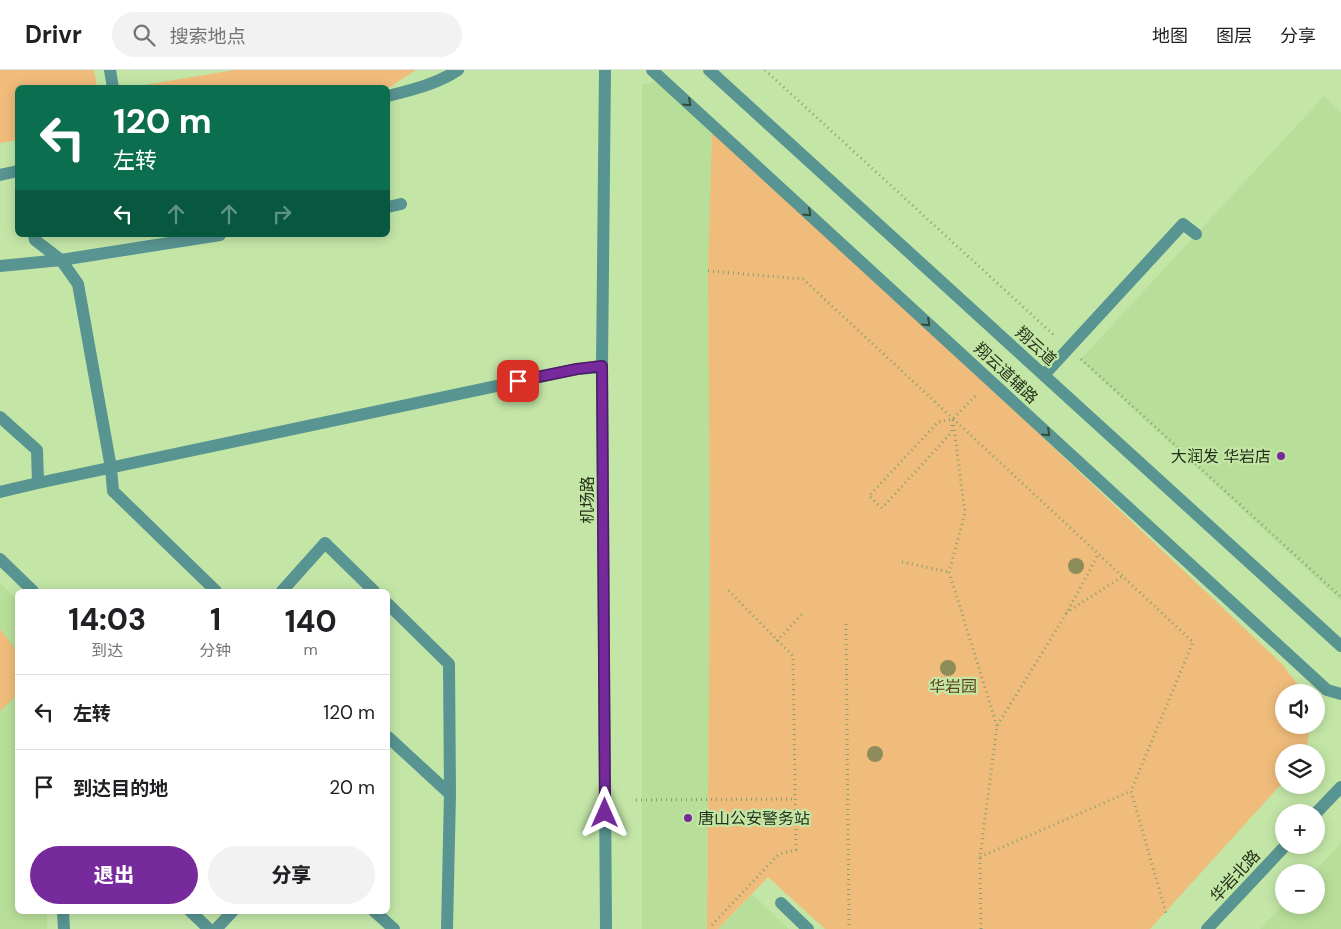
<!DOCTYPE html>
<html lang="zh">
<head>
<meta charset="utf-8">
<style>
  body { margin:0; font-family:"DM Sans","Noto Sans SC",sans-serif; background:#f2f2f2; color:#202124; height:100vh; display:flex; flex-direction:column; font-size:19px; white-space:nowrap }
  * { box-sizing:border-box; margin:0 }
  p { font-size:16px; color:#757577 }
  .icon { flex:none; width:28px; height:28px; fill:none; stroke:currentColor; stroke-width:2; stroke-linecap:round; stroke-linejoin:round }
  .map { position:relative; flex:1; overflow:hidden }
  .side { position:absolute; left:15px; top:519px; width:375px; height:325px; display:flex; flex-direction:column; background:#fff; border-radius:8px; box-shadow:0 2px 12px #0003 }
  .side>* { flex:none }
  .banner { position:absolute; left:15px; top:15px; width:375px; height:152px; border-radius:8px; box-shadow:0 2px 12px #0003; background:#0b6e4f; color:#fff; overflow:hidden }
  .tools { position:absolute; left:1275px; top:614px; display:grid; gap:10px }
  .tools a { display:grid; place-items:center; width:50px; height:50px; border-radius:50%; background:#fff; box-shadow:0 2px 12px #0003; font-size:25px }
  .pin { position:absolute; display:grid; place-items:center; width:42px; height:42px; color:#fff; margin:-21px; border-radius:10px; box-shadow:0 2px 8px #0006 }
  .me { position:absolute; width:55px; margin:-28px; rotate:0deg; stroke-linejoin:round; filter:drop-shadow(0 0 4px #0008) }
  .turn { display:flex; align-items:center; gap:18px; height:105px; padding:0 15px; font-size:22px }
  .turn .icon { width:65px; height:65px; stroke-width:2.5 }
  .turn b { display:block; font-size:35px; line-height:42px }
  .lanes { display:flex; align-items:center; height:48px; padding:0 15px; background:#0003; justify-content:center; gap:25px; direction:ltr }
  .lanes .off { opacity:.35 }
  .eta { display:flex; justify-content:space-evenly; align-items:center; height:85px; text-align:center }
  .eta b { font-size:30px; font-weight:800; line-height:35px }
  .action { display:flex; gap:10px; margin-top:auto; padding:10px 15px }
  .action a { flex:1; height:58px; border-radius:30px; background:#762a9c; color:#fff; font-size:20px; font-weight:800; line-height:58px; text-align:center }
  .action a+a { background:#f2f2f2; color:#202124 }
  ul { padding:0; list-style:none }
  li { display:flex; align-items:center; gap:15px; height:75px; padding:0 15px; border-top:1px solid #e0e0e0 }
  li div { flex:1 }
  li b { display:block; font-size:19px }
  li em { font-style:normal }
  header { display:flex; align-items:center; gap:30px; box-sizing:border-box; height:70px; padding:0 25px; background:#fff; border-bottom:1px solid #e0e0e0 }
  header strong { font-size:24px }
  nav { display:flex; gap:28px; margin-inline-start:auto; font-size:18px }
  .search { width:350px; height:45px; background:#f2f2f2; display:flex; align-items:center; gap:12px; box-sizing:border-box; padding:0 18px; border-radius:28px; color:#757577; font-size:19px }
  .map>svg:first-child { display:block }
  .built { fill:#b8df99 }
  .green { fill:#f0bc7b }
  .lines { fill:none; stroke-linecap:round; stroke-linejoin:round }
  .path { stroke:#86a070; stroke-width:3; stroke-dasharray:1 4; stroke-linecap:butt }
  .minor { stroke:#589491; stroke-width:12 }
  .tree { fill:#8d8c5b }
  .oneway { stroke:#324a38 }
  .route-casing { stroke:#4d1b65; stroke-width:12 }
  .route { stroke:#762a9c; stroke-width:9 }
  .poi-dot { fill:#762a9c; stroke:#c3e6a7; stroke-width:2 }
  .labels { text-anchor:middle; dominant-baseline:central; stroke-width:4.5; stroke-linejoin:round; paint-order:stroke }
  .street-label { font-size:16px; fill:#25321a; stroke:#c3e6a7 }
  .poi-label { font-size:16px; fill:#25321a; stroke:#c3e6a7; text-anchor:end }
  .park-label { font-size:16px; fill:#60431c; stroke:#c3e6a7 }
</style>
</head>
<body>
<header>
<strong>Drivr</strong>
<div class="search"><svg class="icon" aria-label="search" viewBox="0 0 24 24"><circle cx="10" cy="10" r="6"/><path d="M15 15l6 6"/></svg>搜索地点</div>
<nav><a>地图</a><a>图层</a><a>分享</a></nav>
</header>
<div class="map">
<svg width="1341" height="859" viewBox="0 0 1341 859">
  <rect width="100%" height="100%" fill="#c3e6a7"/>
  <path class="built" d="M661 10 712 58 708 201 710 482 707 859H642V15Z
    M1324 26 1341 43V531L1080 290Z
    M0 513 17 529 18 841H47V859H0Z
    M1341 773V859H1260L1284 834 1316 835V802H1314Z
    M752 824 789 859H718Z"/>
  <path class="green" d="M0 0H94L97 17 18 18 17 70 0 73Z
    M234 0H416L388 18 132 17Z
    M712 58 998 325 1281 593 1303 621 1284 622V655H1310L1307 676 1304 682H1284V711L1150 859H825L768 807 718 859H707L710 482 708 201Z
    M0 559 17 582 18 624 0 641Z"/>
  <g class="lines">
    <path class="path" d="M765 0 1056 267
      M708 201 803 209 1193 572 1131 721 1166 843
      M1081 289 1341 527
      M953 350 965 443 949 502 997 656
      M952 355 951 363 882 438 869 426 938 352 953 349 978 323
      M902 492 949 502
      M1066 543 1123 506
      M846 554 849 859
      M777 571 802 544
      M636 730 795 729
      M980 787 1131 721
      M712 855 779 784 796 780 793 586 727 519
      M981 859 980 787 997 656 1066 544 1099 483"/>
    <path class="minor" d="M110 0 113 18
      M605 0 602 297 606 859
      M652 0 1327 620 1341 624
      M709 0 1341 576
      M388 26C412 20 437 14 458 0
      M0 105 18 101
      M388 137 401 134
      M34 165 35 170 61 190 78 214 111 398 113 421 216 521
      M0 196 61 190 220 165
      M1044 305 1183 154 1196 164
      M0 347 37 380 38 413
      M0 422 38 413 577 299 602 297
      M0 489 33 521
      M282 521 325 473 374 521
      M388 534 449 594 450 724 447 859
      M388 667 450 724
      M1316 743 1341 717
      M781 833 808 859
      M63 841 64 859
      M190 841 209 859
      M374 841 394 859
      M216 859 233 841
      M1207 859 1286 775"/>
  </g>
  <g class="tree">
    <circle cx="1076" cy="496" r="8"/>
    <circle cx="948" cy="598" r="8"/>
    <circle cx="875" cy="684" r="8"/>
  </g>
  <defs><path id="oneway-chevron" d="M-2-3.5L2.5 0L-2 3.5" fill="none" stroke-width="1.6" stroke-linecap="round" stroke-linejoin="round" transform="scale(1.25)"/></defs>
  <g class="oneway">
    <use href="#oneway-chevron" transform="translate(688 33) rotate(43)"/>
    <use href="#oneway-chevron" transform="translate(808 143) rotate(43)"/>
    <use href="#oneway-chevron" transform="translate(927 253) rotate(43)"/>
    <use href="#oneway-chevron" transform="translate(1047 363) rotate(43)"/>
  </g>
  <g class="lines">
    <defs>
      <path id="route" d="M518 311 577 299 602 296 605 743"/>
    </defs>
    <use href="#route" class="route-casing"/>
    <use href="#route" class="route"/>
  </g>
  <g class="poi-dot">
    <circle cx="1281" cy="386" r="5"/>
    <circle cx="688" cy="748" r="5"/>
  </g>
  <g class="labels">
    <g class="street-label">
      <text transform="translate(1036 276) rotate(42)">翔云道</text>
      <text transform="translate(1006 303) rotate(43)">翔云道辅路</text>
      <text transform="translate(587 430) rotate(-90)">机场路</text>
      <text transform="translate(1235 806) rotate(-47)">华岩北路</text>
    </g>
    <g class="poi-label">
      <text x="1271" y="386">大润发 华岩店</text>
      <text x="698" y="748" text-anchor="start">唐山公安警务站</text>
    </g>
    <g class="park-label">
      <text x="953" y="616">华岩园</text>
    </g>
  </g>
</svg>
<div class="tools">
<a><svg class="icon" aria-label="sound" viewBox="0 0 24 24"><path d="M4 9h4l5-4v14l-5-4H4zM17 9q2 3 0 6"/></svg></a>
<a><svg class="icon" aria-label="layers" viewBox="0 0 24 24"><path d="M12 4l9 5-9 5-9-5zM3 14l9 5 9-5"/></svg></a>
<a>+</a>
<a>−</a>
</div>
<div class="pin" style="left:518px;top:311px;background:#d93025"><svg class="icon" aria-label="arrive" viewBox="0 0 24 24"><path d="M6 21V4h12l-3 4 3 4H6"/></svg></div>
<svg class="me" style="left:605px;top:743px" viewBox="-20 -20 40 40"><path d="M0-17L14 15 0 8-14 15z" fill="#762a9c" stroke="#fff" stroke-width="4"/></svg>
<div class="banner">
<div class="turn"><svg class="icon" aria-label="left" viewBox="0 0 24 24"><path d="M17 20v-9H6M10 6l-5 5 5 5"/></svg><div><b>120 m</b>左转</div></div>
<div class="lanes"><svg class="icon" aria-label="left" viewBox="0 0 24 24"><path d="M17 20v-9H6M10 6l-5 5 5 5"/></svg><svg class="icon off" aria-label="ahead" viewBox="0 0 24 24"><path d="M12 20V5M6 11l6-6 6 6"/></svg><svg class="icon off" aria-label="ahead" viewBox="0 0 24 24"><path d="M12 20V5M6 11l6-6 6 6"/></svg><svg class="icon off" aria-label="right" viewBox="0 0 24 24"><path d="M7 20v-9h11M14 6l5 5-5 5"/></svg></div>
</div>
<section class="side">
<div class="eta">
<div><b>14:03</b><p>到达</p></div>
<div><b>1</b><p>分钟</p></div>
<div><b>140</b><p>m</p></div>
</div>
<ul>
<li><svg class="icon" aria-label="left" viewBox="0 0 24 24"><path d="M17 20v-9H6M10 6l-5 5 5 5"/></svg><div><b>左转</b></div><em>120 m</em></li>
<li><svg class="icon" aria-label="arrive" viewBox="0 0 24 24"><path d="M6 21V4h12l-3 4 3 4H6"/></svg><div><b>到达目的地</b></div><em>20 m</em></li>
</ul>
<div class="action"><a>退出</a><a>分享</a></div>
</section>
</div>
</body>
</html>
